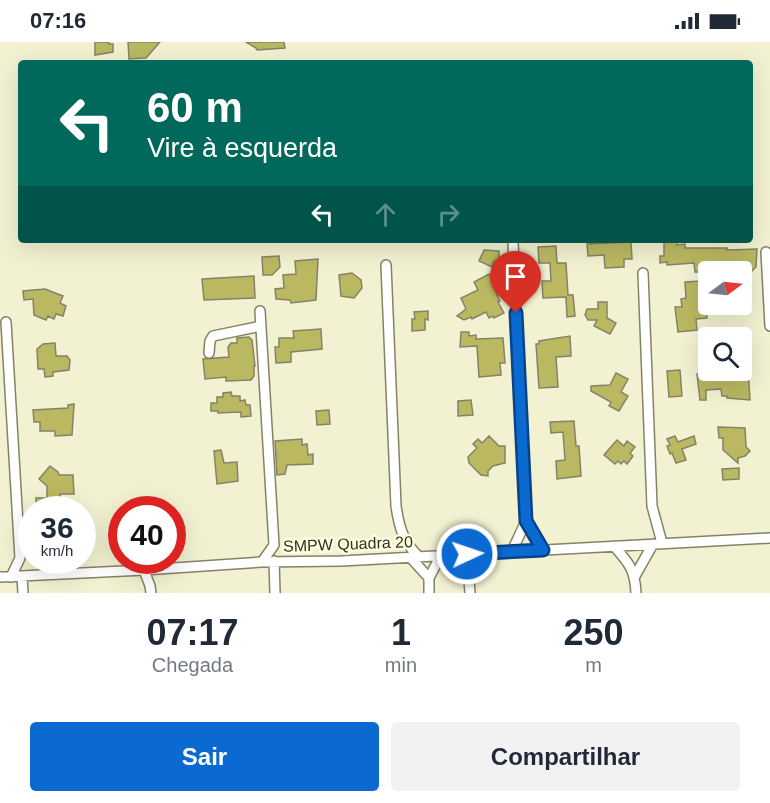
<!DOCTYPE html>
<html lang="pt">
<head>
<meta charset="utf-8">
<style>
  body { margin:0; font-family:Arial,sans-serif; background:#f2f2f3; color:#1f2937; height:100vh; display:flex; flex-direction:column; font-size:22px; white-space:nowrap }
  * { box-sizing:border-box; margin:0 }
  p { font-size:20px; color:#747a83 }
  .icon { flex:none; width:33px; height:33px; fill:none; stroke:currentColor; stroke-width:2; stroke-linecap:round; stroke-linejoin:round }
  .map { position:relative; height:551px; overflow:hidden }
  .side { display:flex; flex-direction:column; background:#fff; flex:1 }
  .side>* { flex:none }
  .banner { position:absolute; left:18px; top:18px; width:735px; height:183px; border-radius:6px; box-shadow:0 6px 24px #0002; background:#00695c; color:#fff; overflow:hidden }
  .needle { width:39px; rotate:75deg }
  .fabs { position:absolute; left:698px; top:219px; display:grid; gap:12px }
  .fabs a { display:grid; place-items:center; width:54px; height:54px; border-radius:6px; background:#fff; box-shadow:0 6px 24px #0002; font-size:30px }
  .speed { position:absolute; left:18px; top:454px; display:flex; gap:12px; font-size:30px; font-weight:700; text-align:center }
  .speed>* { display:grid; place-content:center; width:78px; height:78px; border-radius:50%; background:#fff; box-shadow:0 6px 24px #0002; line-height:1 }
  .speed small { font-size:15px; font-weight:400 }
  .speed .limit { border:9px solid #d22; background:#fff; color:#111 }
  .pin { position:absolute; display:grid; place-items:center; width:51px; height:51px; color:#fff; margin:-62px -26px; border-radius:50% 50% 50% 0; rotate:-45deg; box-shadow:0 0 6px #0007 }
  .pin .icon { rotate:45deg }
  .me { position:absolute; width:66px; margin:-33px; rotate:87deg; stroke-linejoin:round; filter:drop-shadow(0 0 4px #0008) }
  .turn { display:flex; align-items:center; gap:21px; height:126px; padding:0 30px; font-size:27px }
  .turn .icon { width:78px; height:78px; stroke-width:2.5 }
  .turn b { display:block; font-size:42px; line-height:51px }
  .lanes { display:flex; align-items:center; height:57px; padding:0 30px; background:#0003; justify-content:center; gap:30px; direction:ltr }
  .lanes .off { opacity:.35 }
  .eta { display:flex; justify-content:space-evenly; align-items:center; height:102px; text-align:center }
  .eta b { font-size:36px; font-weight:800; line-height:42px }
  .primary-button { display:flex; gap:12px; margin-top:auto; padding:12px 30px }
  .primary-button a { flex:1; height:69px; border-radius:6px; background:#0b69d2; color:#fff; font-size:24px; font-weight:800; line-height:69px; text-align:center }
  .primary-button a+a { background:#f2f2f3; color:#1f2937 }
  .status { display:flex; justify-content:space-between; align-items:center; height:42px; padding:0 30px; background:#fff; direction:ltr }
  .status svg { height:16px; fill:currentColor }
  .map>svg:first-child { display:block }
  .building { fill:#bbb862; stroke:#848367; stroke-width:1.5 }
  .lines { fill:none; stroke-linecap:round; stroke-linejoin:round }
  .minor-casing { stroke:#838366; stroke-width:12 }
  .minor { stroke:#fff; stroke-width:9 }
  .route-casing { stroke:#074488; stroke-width:15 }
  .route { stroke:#0b69d2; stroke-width:10 }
  .labels { text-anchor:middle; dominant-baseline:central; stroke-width:5; stroke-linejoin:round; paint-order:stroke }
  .street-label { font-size:16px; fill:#303024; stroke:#ffffdf }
</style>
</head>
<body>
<div class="status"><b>07:16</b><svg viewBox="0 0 49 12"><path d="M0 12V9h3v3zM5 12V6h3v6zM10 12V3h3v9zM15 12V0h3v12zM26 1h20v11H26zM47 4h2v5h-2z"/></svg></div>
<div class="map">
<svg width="770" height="551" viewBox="0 0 770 551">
  <rect width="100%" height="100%" fill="#f2f1d1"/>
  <path class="building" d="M95 0H109V2H113V10L95 13Z
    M128 0H160L146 16 129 17Z
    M246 0H284L285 6 257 8 256 6Z
    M664 198H677V203L685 202V206H727V208L757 207 756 225 749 232 748 230 744 234 741 230H695L694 221 667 223V220L660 221V214H664Z
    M631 200 632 217H624V225L605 226 604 213 588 214 587 202Z
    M556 204 557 221H566L568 253H573L575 274 567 275 566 255 543 256 542 239H551L550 221H539L538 205Z
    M484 208 499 209V219H494L492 225 479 219Z
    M279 214 280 225 272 233H263L262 215Z
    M318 217 316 258 291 261 290 258 276 257 275 247 284 246 283 233 296 232 295 219Z
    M352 231 361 238 362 246 354 256 341 254 339 233Z
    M489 232 498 250 496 251 500 259 498 260 504 271 494 276 493 274 489 276 486 270 472 277 471 275 464 278 457 274 466 267 461 256 478 248 474 240Z
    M254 234 255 256 204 258 202 237Z
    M701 239V262H706L707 276 696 277 697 288 678 290 675 265H682L681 257 686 256 685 240Z
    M45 247 63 254 60 261 66 264 63 274 56 272 54 277 48 274 46 278 34 273 33 257 24 258 23 249Z
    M598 260H607V276L616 281 610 292 594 284 597 278H588L585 273 587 267H598Z
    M428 269V278L425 277V288L412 289V277H415L414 270Z
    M321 287 322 307 291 310V320L276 321 275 305H279V296H294L293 289Z
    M461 290H469V294L476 293V297L503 296 505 321H500L501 333 479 335 477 304 460 305Z
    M570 294 571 314 556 315 558 345 539 346 536 302H539V299Z
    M249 295 252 298 255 324H254V334L251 338 226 339V335L205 337 203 317 229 315 228 305 231 301H237V296Z
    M55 301 56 314H67L70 318 69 328 53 330V334L45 335 44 327H38L37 307 43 302Z
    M741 327H748L750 358 727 356V354H722L721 347 706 348V358H700L697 332H717V328Z
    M680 328 682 354 669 355 667 329Z
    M616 331 628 337 621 350 628 354 619 369 609 364 611 360 591 349V344L610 343Z
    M231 350 232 354H240V359L245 358 246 363H250L251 374 241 375V370L218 371V369H211V361H217V355H223V351Z
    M471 358 473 373 458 374V359Z
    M74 362 72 393 55 394V389H40V380H34L33 368 68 366V363Z
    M329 368 330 382 317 383 316 369Z
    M574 379 576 404H579L581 434 557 437 556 419 565 418 563 390 551 391 550 380Z
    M718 385 745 386 746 405 750 409 745 414 738 416V421L723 408V396H719Z
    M489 394 499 404H505V421L493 424 488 429V434L481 433 469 421 468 415 477 406 473 402 478 397 482 401Z
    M675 394 678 400 694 394 696 402 682 407 686 418 676 421 672 411 670 412 667 404 670 403 667 397Z
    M302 397V403L307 402 308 413 313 412V422L287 423 285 432 277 433 275 399Z
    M617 398 624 404 627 399 635 405 630 411 633 414 627 422 624 419 621 422 618 419 615 422 604 413Z
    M221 408 224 421 237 420 238 439 217 442 214 409Z
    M50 424 58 430 59 433H73L74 452H60L61 458H54V468H36V456H47V444L39 437Z
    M739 426V437L723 438 722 427Z"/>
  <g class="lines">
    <defs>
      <path id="minor" d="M513 201 526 479 543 508
        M766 210 770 284
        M386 223 396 464C399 485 403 499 418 514
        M643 231 652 464 662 501
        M260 269 274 503 262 520
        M6 280 20 516 11 535
        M209 311 210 299 213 294 261 284
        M614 504C629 521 635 528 636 551
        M512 509 526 479
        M467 512 470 551
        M410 515 429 536
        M274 519 275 551
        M144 528 150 544 151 551
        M22 534 23 551
        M635 534 653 502
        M0 535 144 528 262 520 341 519 770 496
        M429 551V536L441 513"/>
    </defs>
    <use href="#minor" class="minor-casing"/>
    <use href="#minor" class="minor"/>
  </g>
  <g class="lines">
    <defs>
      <path id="route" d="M467 512 543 508 526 479 516 271"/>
    </defs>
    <use href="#route" class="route-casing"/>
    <use href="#route" class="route"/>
  </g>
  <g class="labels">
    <g class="street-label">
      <text transform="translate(348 502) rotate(-2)">SMPW Quadra 20</text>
    </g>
  </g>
</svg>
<div class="fabs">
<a><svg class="needle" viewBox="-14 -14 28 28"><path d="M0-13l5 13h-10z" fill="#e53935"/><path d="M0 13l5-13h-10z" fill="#747a83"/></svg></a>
<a><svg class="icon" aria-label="search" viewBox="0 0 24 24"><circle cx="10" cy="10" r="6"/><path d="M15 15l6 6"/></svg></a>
</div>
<div class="speed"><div>36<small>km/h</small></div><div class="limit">40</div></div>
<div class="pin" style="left:516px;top:271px;background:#d93025"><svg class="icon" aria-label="arrive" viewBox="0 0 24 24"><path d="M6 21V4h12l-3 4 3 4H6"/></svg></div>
<svg class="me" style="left:467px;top:512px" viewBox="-20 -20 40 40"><circle r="17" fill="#0b69d2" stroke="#fff" stroke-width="3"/><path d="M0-11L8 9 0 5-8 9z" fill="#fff"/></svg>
<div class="banner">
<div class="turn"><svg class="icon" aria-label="left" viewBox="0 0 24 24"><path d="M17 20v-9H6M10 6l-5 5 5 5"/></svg><div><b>60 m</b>Vire à esquerda</div></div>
<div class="lanes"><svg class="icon" aria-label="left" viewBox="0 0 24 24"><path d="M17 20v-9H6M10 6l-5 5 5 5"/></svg><svg class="icon off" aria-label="ahead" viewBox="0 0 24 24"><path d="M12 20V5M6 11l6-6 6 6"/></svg><svg class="icon off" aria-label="right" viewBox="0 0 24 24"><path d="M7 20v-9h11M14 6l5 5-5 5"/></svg></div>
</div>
</div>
<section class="side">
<div class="eta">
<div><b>07:17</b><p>Chegada</p></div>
<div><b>1</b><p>min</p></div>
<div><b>250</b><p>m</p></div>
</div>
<div class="primary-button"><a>Sair</a><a>Compartilhar</a></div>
</section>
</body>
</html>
